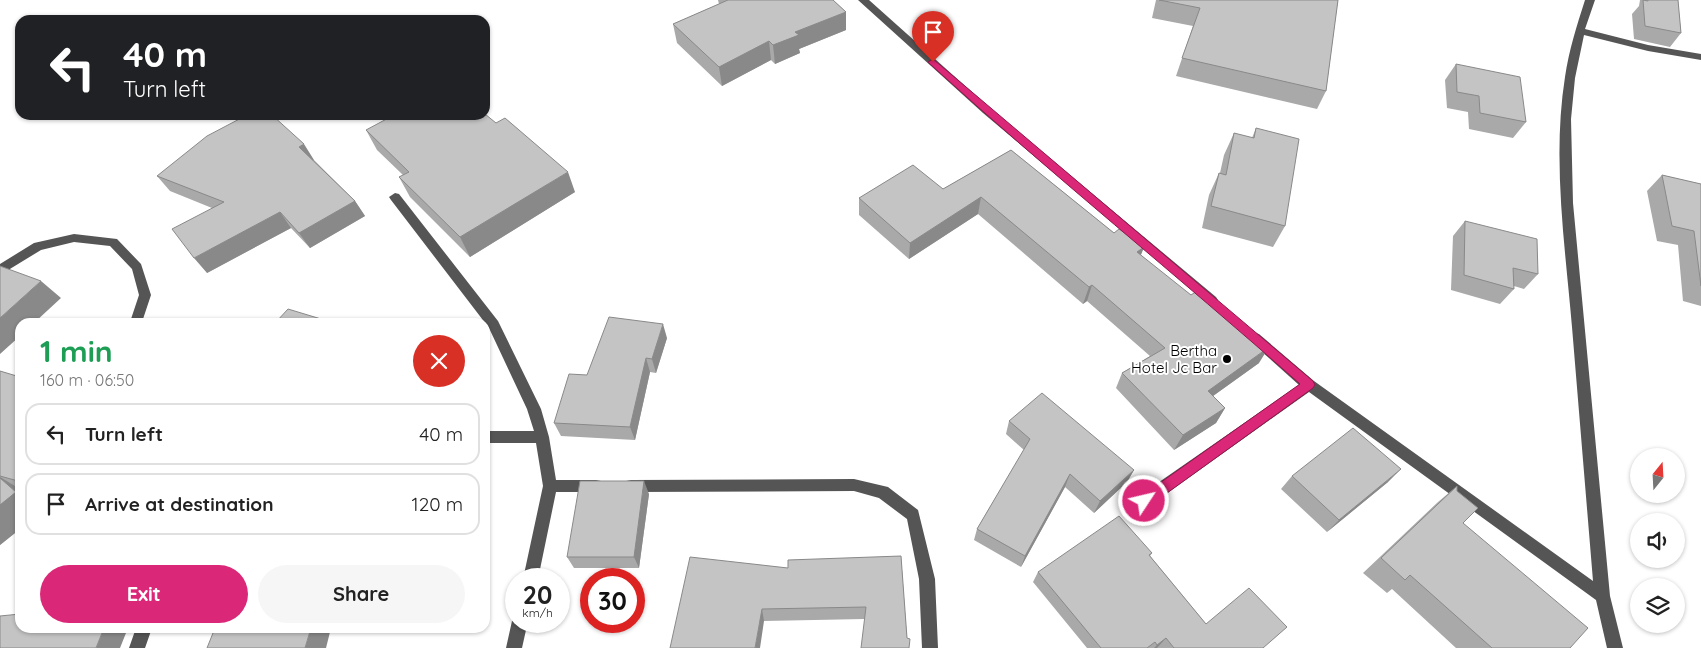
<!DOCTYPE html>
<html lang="en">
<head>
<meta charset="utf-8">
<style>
  body { margin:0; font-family:Quicksand,sans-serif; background:#f6f6f6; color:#222; height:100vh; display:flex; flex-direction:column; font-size:19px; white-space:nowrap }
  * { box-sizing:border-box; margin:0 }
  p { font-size:16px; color:#767676 }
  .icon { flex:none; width:28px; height:28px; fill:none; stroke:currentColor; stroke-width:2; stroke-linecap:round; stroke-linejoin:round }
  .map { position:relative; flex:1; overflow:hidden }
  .drawer { position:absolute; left:15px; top:318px; width:475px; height:315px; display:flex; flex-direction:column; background:#fff; border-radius:15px; box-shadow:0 1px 4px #0004 }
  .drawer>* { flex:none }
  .banner { position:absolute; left:15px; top:15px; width:475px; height:105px; border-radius:15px; box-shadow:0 1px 4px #0004; background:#202124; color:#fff; overflow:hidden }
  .needle { width:32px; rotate:18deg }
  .tools { position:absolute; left:1630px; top:448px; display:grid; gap:10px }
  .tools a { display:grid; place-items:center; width:55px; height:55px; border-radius:50%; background:#fff; box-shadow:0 1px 4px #0004; font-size:25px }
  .speed { position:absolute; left:505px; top:568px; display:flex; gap:10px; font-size:25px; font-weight:700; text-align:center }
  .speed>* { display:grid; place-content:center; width:65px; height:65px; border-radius:50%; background:#fff; box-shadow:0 1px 4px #0004; line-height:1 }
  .speed small { font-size:12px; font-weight:400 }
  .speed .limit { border:8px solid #d22; background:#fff; color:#111 }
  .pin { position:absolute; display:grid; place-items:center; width:42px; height:42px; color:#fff; margin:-51px -21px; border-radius:50% 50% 50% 0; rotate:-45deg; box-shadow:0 0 5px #0007 }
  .pin .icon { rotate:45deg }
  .me { position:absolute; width:55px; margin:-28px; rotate:55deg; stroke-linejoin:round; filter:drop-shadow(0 0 4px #0008) }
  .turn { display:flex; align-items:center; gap:18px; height:105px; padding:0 25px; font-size:22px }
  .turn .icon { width:65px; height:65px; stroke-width:2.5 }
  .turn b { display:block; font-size:35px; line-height:42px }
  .round { display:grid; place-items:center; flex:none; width:52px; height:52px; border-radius:26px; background:#f6f6f6 }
  .overview { display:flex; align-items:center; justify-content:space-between; height:85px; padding:0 25px }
  h1 { font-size:30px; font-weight:800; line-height:38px; color:#1e9e55 }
  .primary-button { display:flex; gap:10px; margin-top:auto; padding:10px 25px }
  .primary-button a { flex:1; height:58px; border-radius:30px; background:#db2777; color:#fff; font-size:20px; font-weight:800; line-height:58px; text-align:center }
  .primary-button a+a { background:#f6f6f6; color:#222 }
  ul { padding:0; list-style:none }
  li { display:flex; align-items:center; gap:15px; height:62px; margin:0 10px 8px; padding:0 15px; border:2px solid #e0e0e0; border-radius:15px }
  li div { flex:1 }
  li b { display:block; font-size:19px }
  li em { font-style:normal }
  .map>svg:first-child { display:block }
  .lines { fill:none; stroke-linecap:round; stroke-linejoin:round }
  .minor { fill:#555; fill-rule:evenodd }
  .wall { fill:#a9a9a9 }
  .shaded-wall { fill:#898989 }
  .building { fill:#c4c4c4; stroke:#898989 }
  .route { fill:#db2777; stroke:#8e194d }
  .poi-dot { fill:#000; stroke:#fff; stroke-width:2 }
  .labels { text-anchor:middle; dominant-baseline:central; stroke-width:4; stroke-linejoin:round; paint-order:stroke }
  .poi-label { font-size:15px; fill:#000; stroke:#fff; text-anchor:end }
</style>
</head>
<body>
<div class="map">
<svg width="1701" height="648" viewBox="0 0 1701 648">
  <rect width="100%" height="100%" fill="#fff"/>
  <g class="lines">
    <path class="minor" d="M858 0H869L991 109 1216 297 1218 300 1216 303H1208L983 113Z
      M1585 0H1595L1585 29 1648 45 1701 54V60L1648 51 1584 35 1575 78 1571 119 1573 203 1610 596 1623 648H1607L1596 600 1309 392 1149 506 1144 508 1139 506 1137 501 1139 496 1299 385 1251 342 1249 338 1251 334 1255 333 1259 334 1314 381 1593 581C1586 496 1579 412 1572 327 1565 245 1552 159 1565 77 1569 50 1577 25 1585 0Z
      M395 193 399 194 498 321 541 409 549 437 556 480H596L601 481 603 486 601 491 596 492H556L538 579H523L543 486 536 443H485V431H534L527 409 489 328 391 200 389 197Z
      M74 234 117 239 141 264 151 295 142 322H130L139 295 132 269 110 246 74 242 41 250 0 275V264L34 243Z
      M854 479 888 487 918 510 935 579 938 648H922L919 579 907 519 879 498 854 491 631 492 626 491 624 486 626 481 631 480Z
      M516 615V621H528L522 648H506L512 621Z
      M136 628H152L145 648H129Z"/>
  </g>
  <path class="wall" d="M718 0H833L846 12V30L799 49 800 53 775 64 771 60 722 86 677 43 673 24 719 4Z
    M1156 0H1338L1326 91 1317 109 1176 76 1193 26 1152 18Z
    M1640 0H1678L1681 33 1670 47 1634 39 1632 14 1639 6Z
    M1456 64 1526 122 1513 138 1469 129 1468 112 1447 108 1445 80Z
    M1256 128 1285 226 1273 247 1202 228 1209 195 1219 173H1220L1224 155 1234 133 1252 138Z
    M366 130 575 192 470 257 410 197 399 177 403 175 377 150Z
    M1011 150 1114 233 1144 247 1141 255 1259 363 1213 396 1225 408 1216 423 1174 450 1116 388 1122 373 1150 356 1087 301 1083 304 978 214 909 259 859 215V198L943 189Z
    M314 160 355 201 365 216 310 248 291 228 207 273 212 208 170 191 157 176Z
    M1662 175 1701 184V306L1683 301 1678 245 1657 241 1647 191Z
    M1465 221 1538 274 1524 289 1514 286V289L1500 304 1451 290 1453 236Z
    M667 338 656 373 650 372 635 440 561 436 554 423 587 375Z
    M0 371 20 377V529L0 545Z
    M1009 421 1134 470 1127 482 1094 513 1065 487 1021 567 974 540 977 529 1024 450 1006 434Z
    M1292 476 1388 482 1327 532 1281 489Z
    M1457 486V491L1463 523 1570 648H1456L1392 589 1387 593 1363 573 1438 502Z
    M649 494 639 568H574L567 557Z
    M1152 553 1150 556 1206 624 1263 648H1087L1033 582 1038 572Z
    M901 556 907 638 909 648 864 619 764 621 670 648 788 568Z"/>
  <path class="shaded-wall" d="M846 12V30L799 49 800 53 775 64 773 45 795 32Z
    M769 41 771 60 722 86 719 67Z
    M304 144 314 160 310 162 299 147Z
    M568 172 575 192 470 257 460 237Z
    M981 197 978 214 909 259 910 243Z
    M355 201 365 216 310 248 299 233Z
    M280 212 291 228 207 273 194 258Z
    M1144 247 1137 264V252Z
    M41 281 61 298 35 322H20V336L0 354V318Z
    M1092 285 1087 301 1083 304 1089 287Z
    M663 324 667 338 656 373 652 359Z
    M1269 347 1259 363 1199 406 1208 391Z
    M646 358 650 372 635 440 630 427Z
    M1225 408 1216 423 1174 450 1183 435Z
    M1401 469 1388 482 1327 532 1339 520Z
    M1134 470 1127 482 1094 513 1100 501Z
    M1070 474 1065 487 1021 567 1025 556Z
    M0 477 20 489V529L0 545Z
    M644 481 649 494 639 568 634 557Z
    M762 609 764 621 760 648H755Z
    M104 628H128L120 648H96Z
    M311 628H331L326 648H305Z
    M1166 638 1157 648H1154L1157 645Z"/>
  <path class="building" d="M728 0H833L846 12 795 32 799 35 773 45 769 41 719 67 673 24Z
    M1159 0H1338L1326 91 1182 58 1200 8Z
    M1643 0 1648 1V0H1678L1681 33 1645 26Z
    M1456 64 1520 77 1526 122 1480 113 1479 96 1457 92Z
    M485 114 496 123 505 118 568 172 460 237 399 177 409 172 366 130 394 115H485Z
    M247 115H272L304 144 299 147 355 201 299 233 280 212 194 258 172 229 224 202 157 176 207 136Z
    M1256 128 1299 139 1285 226 1211 206 1219 173 1226 175 1234 133 1254 138Z
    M1011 150 1114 233 1119 229 1144 247 1137 252 1191 295 1200 289 1269 347 1208 391 1225 408 1183 435 1122 373 1165 348 1092 285 1089 287 981 197 910 243 859 198 913 165 943 189Z
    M1662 175 1701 184V286L1694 231 1672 226Z
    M1465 221 1537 239 1538 274 1513 268 1514 289 1464 275Z
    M0 266 41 281 0 318Z
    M288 309 331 322H276Z
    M609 317 663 324 652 359 646 358 630 427 554 423 569 374 587 375Z
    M0 371 20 377V478L18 481 0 476Z
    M1042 393 1134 470 1100 501 1070 474 1025 556 977 529 1030 439 1009 421Z
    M1353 428 1401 469 1339 520 1292 476Z
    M0 478 16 492 0 505Z
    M580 481H644L634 557H567Z
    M1457 486V491L1478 508 1463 523 1588 628 1570 648H1492L1410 575 1405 580 1381 558Z
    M1119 516 1152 553 1149 555 1206 624 1249 588 1287 627 1263 648H1174L1166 638 1157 645 1155 642 1147 648H1101L1038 572Z
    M901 556 907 638 910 639 909 648H861L866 607 762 609 755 648H670L690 557 788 568V560Z
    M20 614V628H104L96 648H0V616Z
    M215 628H311L305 648H207Z"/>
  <path class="route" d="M933 59 1313 381 1315 385 1313 388 1149 506 1144 507 1140 506 1138 501 1140 497 1300 384C1178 276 1051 174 930 64L928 62Z"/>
  <circle class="poi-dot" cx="1227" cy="359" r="5"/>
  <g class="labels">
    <g class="poi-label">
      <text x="1217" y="350">Bertha<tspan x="1217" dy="17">Hotel Jc Bar</tspan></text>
    </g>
  </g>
</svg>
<div class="tools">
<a><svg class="needle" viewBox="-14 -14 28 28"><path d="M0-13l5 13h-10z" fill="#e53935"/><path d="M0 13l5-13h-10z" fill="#767676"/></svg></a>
<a><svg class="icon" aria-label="sound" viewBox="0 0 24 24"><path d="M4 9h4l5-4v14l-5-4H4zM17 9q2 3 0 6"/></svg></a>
<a><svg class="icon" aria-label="layers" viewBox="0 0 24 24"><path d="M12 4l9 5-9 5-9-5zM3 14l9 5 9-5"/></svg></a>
</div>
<div class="speed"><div>20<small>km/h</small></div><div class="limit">30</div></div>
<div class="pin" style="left:933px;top:62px;background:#d93025"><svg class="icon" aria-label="arrive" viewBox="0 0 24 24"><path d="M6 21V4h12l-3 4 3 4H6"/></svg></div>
<svg class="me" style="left:1144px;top:501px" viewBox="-20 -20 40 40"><circle r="17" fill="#db2777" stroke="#fff" stroke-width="3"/><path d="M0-11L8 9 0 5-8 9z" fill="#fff"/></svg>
<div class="banner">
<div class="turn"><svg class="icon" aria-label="left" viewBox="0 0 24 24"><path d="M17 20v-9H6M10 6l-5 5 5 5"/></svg><div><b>40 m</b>Turn left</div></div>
</div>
<section class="drawer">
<div class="overview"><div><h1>1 min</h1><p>160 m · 06:50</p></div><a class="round" style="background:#d93025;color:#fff"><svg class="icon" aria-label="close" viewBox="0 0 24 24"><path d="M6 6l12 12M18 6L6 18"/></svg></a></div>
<ul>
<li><svg class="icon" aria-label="left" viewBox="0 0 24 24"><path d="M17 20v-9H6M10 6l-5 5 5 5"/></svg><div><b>Turn left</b></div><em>40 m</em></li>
<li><svg class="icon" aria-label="arrive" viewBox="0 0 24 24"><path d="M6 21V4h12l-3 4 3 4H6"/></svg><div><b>Arrive at destination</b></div><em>120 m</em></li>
</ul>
<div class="primary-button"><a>Exit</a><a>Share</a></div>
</section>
</div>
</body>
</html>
